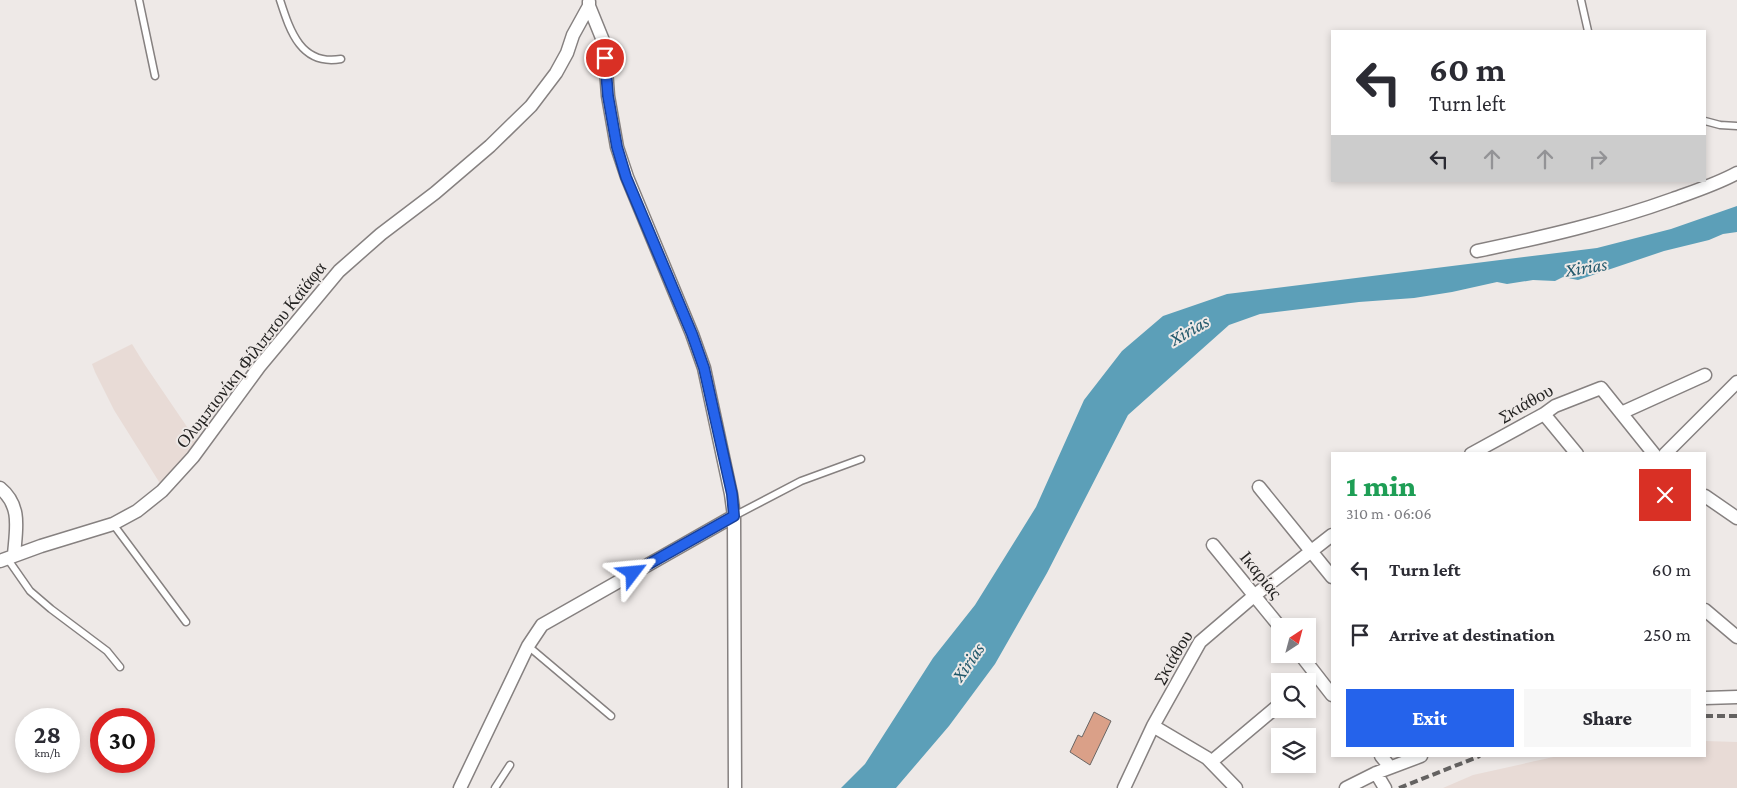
<!DOCTYPE html>
<html lang="en">
<head>
<meta charset="utf-8">
<style>
  body { margin:0; font-family:"Crimson Pro",serif; background:#f7f7f7; color:#2b2b33; height:100vh; display:flex; flex-direction:column; font-size:19px; white-space:nowrap }
  * { box-sizing:border-box; margin:0 }
  p { font-size:16px; color:#7c7c81 }
  .icon { flex:none; width:28px; height:28px; fill:none; stroke:currentColor; stroke-width:2; stroke-linecap:round; stroke-linejoin:round }
  .map { position:relative; flex:1; overflow:hidden }
  .sheet { position:absolute; left:1331px; top:452px; width:375px; height:305px; display:flex; flex-direction:column; background:#fff; border-radius:0px; box-shadow:0 2px 8px #0003 }
  .sheet>* { flex:none }
  .hud { position:absolute; left:1331px; top:30px; width:375px; height:152px; border-radius:0px; box-shadow:0 2px 8px #0003; background:#fff; color:#2b2b33; overflow:hidden }
  .needle { width:32px; rotate:36deg }
  .tools { position:absolute; left:1271px; top:618px; display:grid; gap:10px }
  .tools a { display:grid; place-items:center; width:45px; height:45px; border-radius:0px; background:#fff; box-shadow:0 2px 8px #0003; font-size:25px }
  .speed { position:absolute; left:15px; top:708px; display:flex; gap:10px; font-size:25px; font-weight:700; text-align:center }
  .speed>* { display:grid; place-content:center; width:65px; height:65px; border-radius:50%; background:#fff; box-shadow:0 2px 8px #0003; line-height:1 }
  .speed small { font-size:12px; font-weight:400 }
  .speed .limit { border:8px solid #d22; background:#fff; color:#111 }
  .pin { position:absolute; display:grid; place-items:center; width:42px; height:42px; color:#fff; margin:-21px; border:2px solid #fff; border-radius:50%; box-shadow:0 1px 5px #0007 }
  .me { position:absolute; width:55px; margin:-28px; rotate:61deg; stroke-linejoin:round; filter:drop-shadow(0 0 4px #0008) }
  .turn { display:flex; align-items:center; gap:18px; height:105px; padding:0 15px; font-size:22px }
  .turn .icon { width:65px; height:65px; stroke-width:2.5 }
  .turn b { display:block; font-size:35px; line-height:42px }
  .lanes { display:flex; align-items:center; height:48px; padding:0 15px; background:#0003; justify-content:center; gap:25px; direction:ltr }
  .lanes .off { opacity:.35 }
  .round { display:grid; place-items:center; flex:none; width:52px; height:52px; border-radius:0px; background:#f7f7f7 }
  .overview { display:flex; align-items:center; justify-content:space-between; height:85px; padding:0 15px }
  h1 { font-size:30px; font-weight:800; line-height:38px; color:#1e9e55 }
  .action { display:flex; gap:10px; margin-top:auto; padding:10px 15px }
  .action a { flex:1; height:58px; border-radius:0px; background:#2563eb; color:#fff; font-size:20px; font-weight:800; line-height:58px; text-align:center }
  .action a+a { background:#f7f7f7; color:#2b2b33 }
  ul { padding:0; list-style:none }
  li { display:flex; align-items:center; gap:15px; height:65px; padding:0 15px }
  li div { flex:1 }
  li b { display:block; font-size:19px }
  li em { font-style:normal }
  .map>svg:first-child { display:block }
  .built { fill:#e8dbd6 }
  .water { fill:#5c9fb8 }
  .building { fill:#daa088; stroke:#6a6664 }
  .lines { fill:none; stroke-linecap:round; stroke-linejoin:round }
  .service-casing { stroke:#868180; stroke-width:9 }
  .minor-casing { stroke:#868180; stroke-width:15 }
  .service { stroke:#fff; stroke-width:6 }
  .minor { stroke:#fff; stroke-width:12 }
  .rail { stroke:#646261; stroke-width:4; stroke-dasharray:8 4; stroke-linecap:butt }
  .route-casing { stroke:#184099; stroke-width:12 }
  .route { stroke:#2563eb; stroke-width:9 }
  .labels { text-anchor:middle; dominant-baseline:central; stroke-width:4; stroke-linejoin:round; paint-order:stroke }
  .street-label { font-size:18px; fill:#242322; stroke:#eee9e7 }
  .water-label { font-size:19px; font-style:italic; fill:#22586b; stroke:#eee9e7 }
</style>
</head>
<body>
<div class="map">
<svg width="1737" height="788" viewBox="0 0 1737 788">
  <rect width="100%" height="100%" fill="#eee9e7"/>
  <path class="built" d="M132 344 145 365 198 443 161 485 114 410 95 372 92 364Z
    M1705 741 1737 742V788H1443L1473 775 1558 756H1705Z"/>
  <path class="water" d="M1737 206V232L1723 234 1709 240 1664 251 1578 280 1563 277 1555 281 1533 280 1507 284 1497 282 1452 292 1414 298 1359 302 1260 314 1229 325 1128 415 1047 573 995 664 949 726 896 788H841L865 764 933 658 975 605 1036 507 1084 400 1122 351 1163 316 1227 294 1597 248 1671 229Z"/>
  <path class="building" d="M1094 712 1111 721 1090 765 1070 752 1078 735 1082 737Z"/>
  <g class="lines">
    <defs>
      <path id="service" d="M139 0 155 76
        M280 0C290 31 301 66 341 59
        M1581 0 1588 31
        M1705 121 1720 125 1737 126
        M734 516 801 481 861 459
        M113 524 186 622
        M7 558 30 591 51 609 107 651 120 667
        M528 646 611 716
        M495 788 510 765"/>
      <path id="minor" d="M589 2V6L604 43 608 96 617 147 627 177 692 334 704 368 731 494 734 516 735 788
        M1477 251C1544 237 1609 222 1673 199 1695 191 1717 184 1737 173
        M1621 413 1705 375
        M1544 414 1577 454
        M1471 454 1544 414 1555 406 1601 388 1654 454
        M1665 454 1737 382
        M1259 487 1332 577
        M0 488C22 506 16 529 14 555
        M1705 496 1737 518
        M1213 545 1280 627
        M0 561 41 546 113 524 137 511 162 491 193 457 259 367 339 271 381 234 435 193 490 146 531 106 556 73 567 53 573 35 589 6
        M1705 610 1737 637
        M1300 654 1332 695
        M1705 698 1737 697
        M1153 726 1207 758 1236 788
        M1381 756 1390 767
        M1211 762 1280 704
        M1376 773 1385 788
        M460 788 528 646 542 625 734 516
        M1124 788 1153 726 1200 642 1255 595 1332 535
        M1346 788 1376 773 1421 756"/>
    </defs>
    <use href="#service" class="service-casing"/>
    <use href="#minor" class="minor-casing"/>
    <use href="#service" class="service"/>
    <use href="#minor" class="minor"/>
    <path class="rail" d="M1705 716H1737
      M1399 788 1480 756"/>
  </g>
  <g class="lines">
    <defs>
      <path id="route" d="M605 58 608 96 617 147 626 177 692 334 704 368 732 494 734 516 633 573"/>
    </defs>
    <use href="#route" class="route-casing"/>
    <use href="#route" class="route"/>
  </g>
  <g class="labels">
    <g class="street-label">
      <text transform="translate(251 355) rotate(-52)">Ολυμπιονίκη Φίλιππου Καϊάφα</text>
      <text transform="translate(1526 403) rotate(-29)">Σκιάθου</text>
      <text transform="translate(1261 575) rotate(51)">Ικαρίας</text>
      <text transform="translate(1173 657) rotate(-59)">Σκιάθου</text>
    </g>
    <g class="water-label">
      <text transform="translate(1586 267) rotate(-9)">Xirias</text>
      <text transform="translate(1189 330) rotate(-30)">Xirias</text>
      <text transform="translate(968 662) rotate(-55)">Xirias</text>
    </g>
  </g>
</svg>
<div class="tools">
<a><svg class="needle" viewBox="-14 -14 28 28"><path d="M0-13l5 13h-10z" fill="#e53935"/><path d="M0 13l5-13h-10z" fill="#7c7c81"/></svg></a>
<a><svg class="icon" aria-label="search" viewBox="0 0 24 24"><circle cx="10" cy="10" r="6"/><path d="M15 15l6 6"/></svg></a>
<a><svg class="icon" aria-label="layers" viewBox="0 0 24 24"><path d="M12 4l9 5-9 5-9-5zM3 14l9 5 9-5"/></svg></a>
</div>
<div class="speed"><div>28<small>km/h</small></div><div class="limit">30</div></div>
<div class="pin" style="left:605px;top:58px;background:#d93025"><svg class="icon" aria-label="arrive" viewBox="0 0 24 24"><path d="M6 21V4h12l-3 4 3 4H6"/></svg></div>
<svg class="me" style="left:633px;top:573px" viewBox="-20 -20 40 40"><path d="M0-17L14 15 0 8-14 15z" fill="#2563eb" stroke="#fff" stroke-width="4"/></svg>
<div class="hud">
<div class="turn"><svg class="icon" aria-label="left" viewBox="0 0 24 24"><path d="M17 20v-9H6M10 6l-5 5 5 5"/></svg><div><b>60 m</b>Turn left</div></div>
<div class="lanes"><svg class="icon" aria-label="left" viewBox="0 0 24 24"><path d="M17 20v-9H6M10 6l-5 5 5 5"/></svg><svg class="icon off" aria-label="ahead" viewBox="0 0 24 24"><path d="M12 20V5M6 11l6-6 6 6"/></svg><svg class="icon off" aria-label="ahead" viewBox="0 0 24 24"><path d="M12 20V5M6 11l6-6 6 6"/></svg><svg class="icon off" aria-label="right" viewBox="0 0 24 24"><path d="M7 20v-9h11M14 6l5 5-5 5"/></svg></div>
</div>
<section class="sheet">
<div class="overview"><div><h1>1 min</h1><p>310 m · 06:06</p></div><a class="round" style="background:#d93025;color:#fff"><svg class="icon" aria-label="close" viewBox="0 0 24 24"><path d="M6 6l12 12M18 6L6 18"/></svg></a></div>
<ul>
<li><svg class="icon" aria-label="left" viewBox="0 0 24 24"><path d="M17 20v-9H6M10 6l-5 5 5 5"/></svg><div><b>Turn left</b></div><em>60 m</em></li>
<li><svg class="icon" aria-label="arrive" viewBox="0 0 24 24"><path d="M6 21V4h12l-3 4 3 4H6"/></svg><div><b>Arrive at destination</b></div><em>250 m</em></li>
</ul>
<div class="action"><a>Exit</a><a>Share</a></div>
</section>
</div>
</body>
</html>
